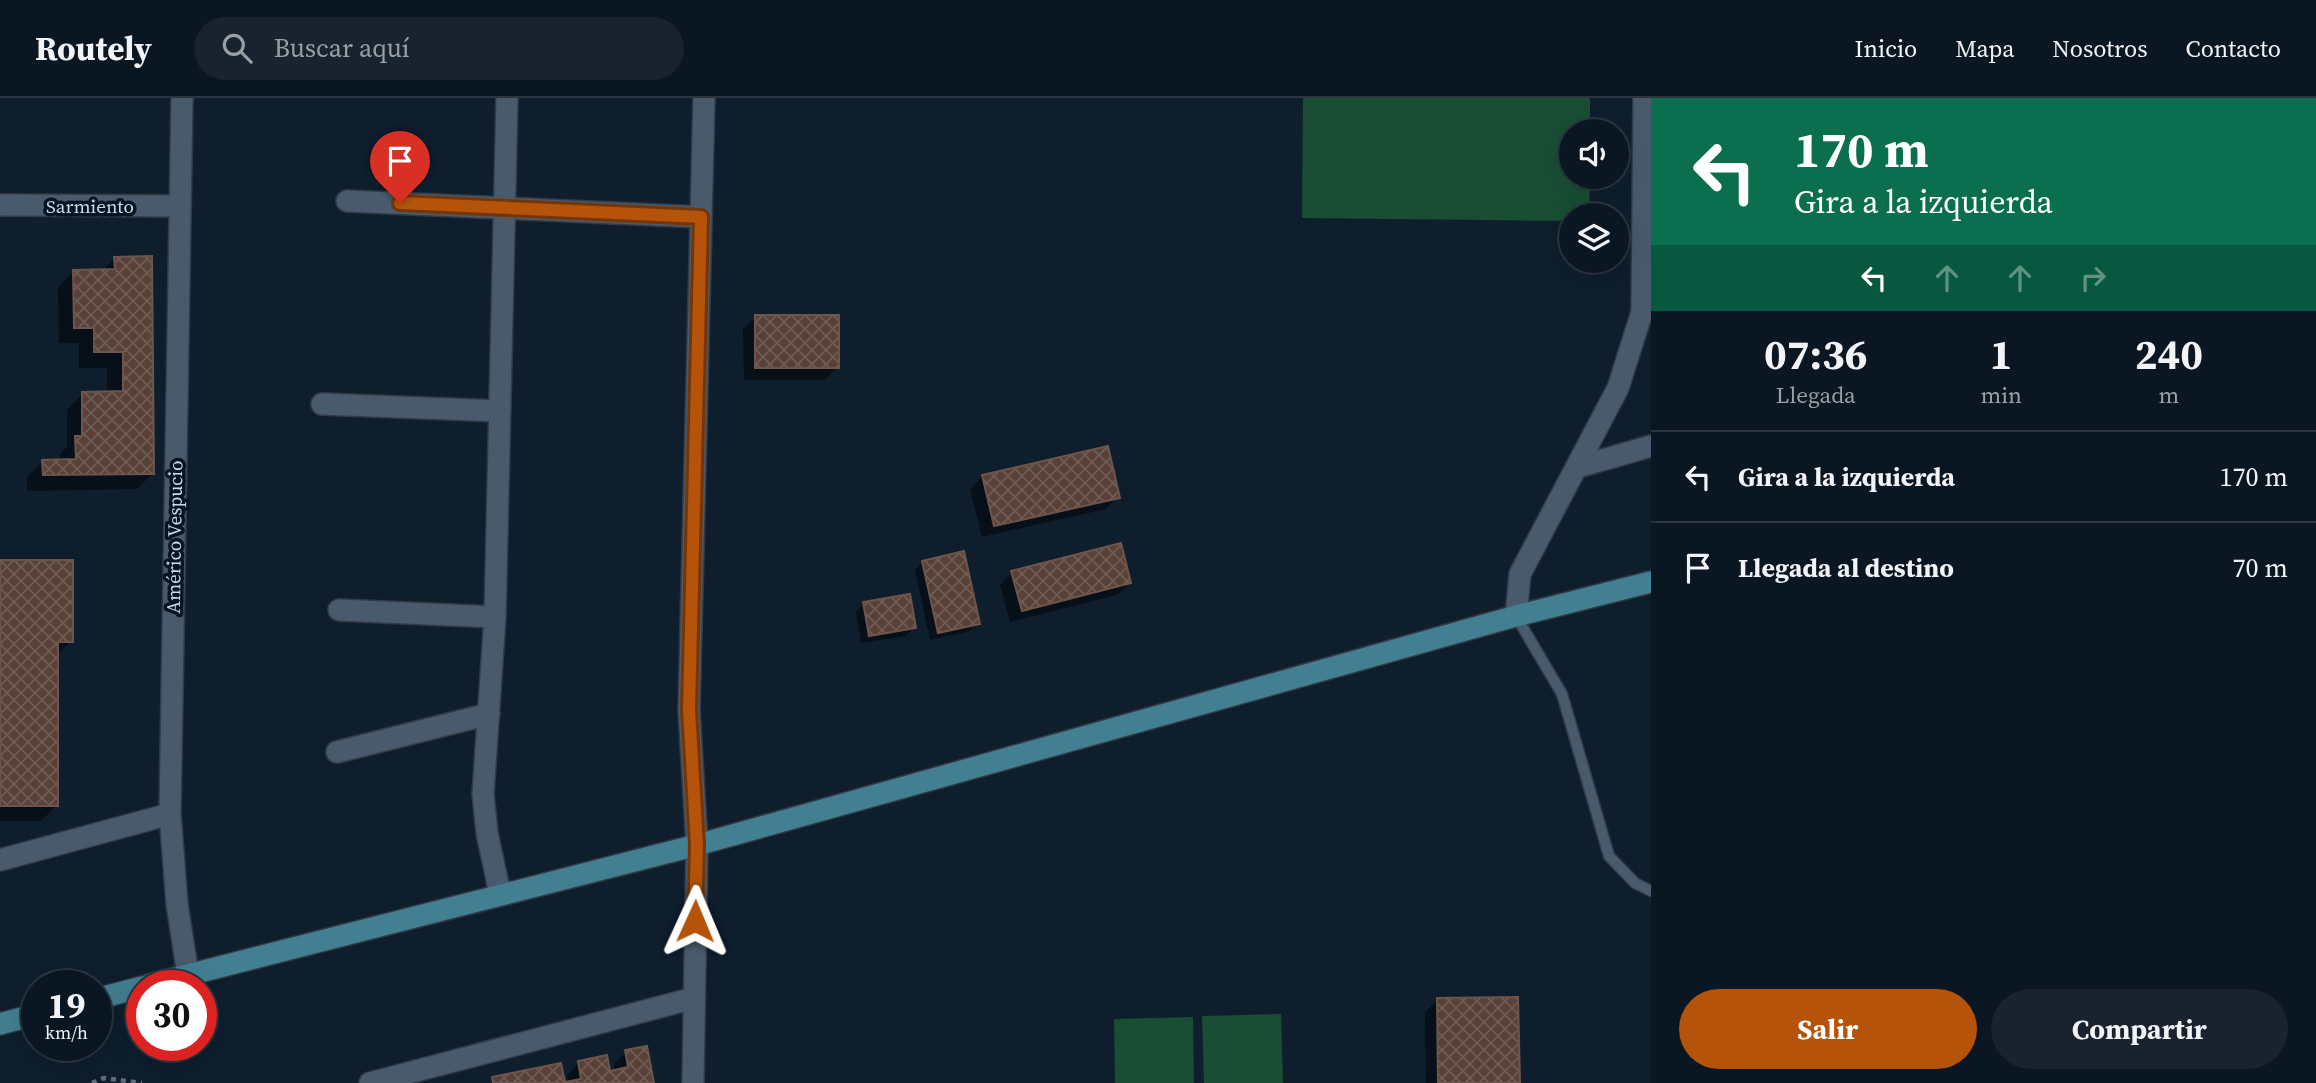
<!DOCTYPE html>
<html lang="es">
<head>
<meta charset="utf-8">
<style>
  body { margin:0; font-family:"Source Serif 4",serif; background:#18232f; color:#f1f3f6; height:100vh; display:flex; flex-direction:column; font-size:26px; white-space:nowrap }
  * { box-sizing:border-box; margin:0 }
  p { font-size:23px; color:#999fa5 }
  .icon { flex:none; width:38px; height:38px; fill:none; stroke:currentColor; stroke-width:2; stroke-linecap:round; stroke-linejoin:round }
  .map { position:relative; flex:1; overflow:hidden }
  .sheet { display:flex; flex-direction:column; background:#0a1622; width:665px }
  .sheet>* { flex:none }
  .top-card { background:#0b6e4f; color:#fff; overflow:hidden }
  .fabs { position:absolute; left:1559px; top:21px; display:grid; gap:14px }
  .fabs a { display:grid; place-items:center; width:70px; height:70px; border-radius:50%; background:#0a1622; box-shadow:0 7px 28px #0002,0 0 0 2px #2a3540; font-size:35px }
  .speed { position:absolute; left:21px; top:872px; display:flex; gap:14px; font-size:35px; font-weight:700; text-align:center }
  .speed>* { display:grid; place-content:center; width:91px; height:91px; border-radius:50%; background:#0a1622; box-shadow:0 7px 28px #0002,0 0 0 2px #2a3540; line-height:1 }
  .speed small { font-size:18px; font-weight:400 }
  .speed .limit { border:10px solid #d22; background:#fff; color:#111 }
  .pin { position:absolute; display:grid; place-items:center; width:60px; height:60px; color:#fff; margin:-72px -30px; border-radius:50% 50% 50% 0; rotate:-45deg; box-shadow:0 0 7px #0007 }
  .pin .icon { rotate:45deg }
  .me { position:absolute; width:77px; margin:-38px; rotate:1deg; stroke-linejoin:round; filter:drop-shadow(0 0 5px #0008) }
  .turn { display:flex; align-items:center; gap:24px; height:147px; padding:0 28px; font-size:32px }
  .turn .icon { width:91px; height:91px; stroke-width:2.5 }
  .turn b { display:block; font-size:49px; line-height:60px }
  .lanes { display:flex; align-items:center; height:66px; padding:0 28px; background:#0003; justify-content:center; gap:35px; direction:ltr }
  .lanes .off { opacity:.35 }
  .eta { display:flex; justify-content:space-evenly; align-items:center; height:119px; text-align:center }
  .eta b { font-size:42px; font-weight:700; line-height:49px }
  .button { display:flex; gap:14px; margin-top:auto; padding:14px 28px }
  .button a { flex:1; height:80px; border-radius:42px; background:#b45309; color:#fff; font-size:28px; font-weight:700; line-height:80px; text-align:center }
  .button a+a { background:#18232f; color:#f1f3f6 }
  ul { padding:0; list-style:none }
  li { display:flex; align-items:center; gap:21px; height:91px; padding:0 28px; border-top:2px solid #2a3540 }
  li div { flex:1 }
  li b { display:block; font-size:26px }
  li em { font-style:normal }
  header { display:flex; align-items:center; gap:42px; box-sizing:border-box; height:98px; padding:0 35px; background:#0a1622; border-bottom:2px solid #2a3540 }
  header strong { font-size:33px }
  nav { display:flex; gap:38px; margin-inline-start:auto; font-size:24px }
  .search { width:490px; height:63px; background:#18232f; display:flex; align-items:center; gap:18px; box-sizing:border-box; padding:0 24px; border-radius:38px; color:#999fa5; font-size:26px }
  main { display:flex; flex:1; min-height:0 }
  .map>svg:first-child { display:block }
  .park { fill:#194e34 }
  .shadow { fill:#0007 }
  .building { fill:url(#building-cross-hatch); stroke:#6e554b; stroke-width:2 }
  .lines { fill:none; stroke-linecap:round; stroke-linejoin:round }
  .lane-casing { stroke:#323a47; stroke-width:13 }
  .street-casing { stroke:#323a47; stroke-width:24 }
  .primary-casing { stroke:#323a47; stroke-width:24 }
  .path { stroke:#606e7b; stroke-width:4.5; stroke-dasharray:5 5; stroke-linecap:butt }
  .lane { stroke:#495a6d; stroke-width:10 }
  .street { stroke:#495a6d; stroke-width:21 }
  .primary { stroke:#427f91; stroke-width:21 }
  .route-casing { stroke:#753606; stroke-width:18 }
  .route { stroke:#b45309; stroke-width:12 }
  .labels { text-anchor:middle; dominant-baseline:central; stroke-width:7; stroke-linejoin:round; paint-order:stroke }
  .street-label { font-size:19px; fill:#d0dae5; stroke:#061423 }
</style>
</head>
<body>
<header>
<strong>Routely</strong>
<div class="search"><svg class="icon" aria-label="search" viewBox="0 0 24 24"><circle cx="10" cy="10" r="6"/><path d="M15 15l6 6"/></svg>Buscar aquí</div>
<nav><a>Inicio</a><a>Mapa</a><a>Nosotros</a><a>Contacto</a></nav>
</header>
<main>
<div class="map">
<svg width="1651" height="985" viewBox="0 0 1651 985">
  <defs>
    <pattern id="building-cross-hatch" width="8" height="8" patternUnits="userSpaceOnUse" patternTransform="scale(1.75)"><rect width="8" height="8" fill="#594137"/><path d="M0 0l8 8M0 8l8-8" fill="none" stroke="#705c54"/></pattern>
  </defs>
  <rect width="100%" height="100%" fill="#0e1e2d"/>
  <path class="park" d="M1303 0H1590V33H1572V79H1590L1589 117H1572L1571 123 1302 120Z
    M1281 916 1283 985H1204L1202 918Z
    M1193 919 1194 985H1115L1114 921Z"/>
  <path class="shadow" d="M115 160 153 375 137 391 27 393V379L43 363H60V356L67 349V312L83 295H107V270H79V245H59L58 189 74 173H102Z
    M756 219 837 269 825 282H744L743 231Z
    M983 378 1118 399 1106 411 982 439 970 391Z
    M0 463 71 543 57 557V707L41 723H0Z
    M923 464 978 525 970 533 930 542 915 472Z
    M1012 474 1130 485 1117 497 1010 524 1000 487Z
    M864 506 914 530 906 538 861 545 856 514Z
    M1438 902 1518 985H1426L1425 914Z
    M626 954 652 985H568L567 977 579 965 609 975 615 974 614 966Z"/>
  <path class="building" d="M152 158 154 376 43 377 42 362 76 361 75 338H82V294L123 293V254H94V230H74L73 172 115 171 114 159Z
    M755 217H839V270H755Z
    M1108 348 1120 400 994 428 982 377Z
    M1121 445 1131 485 1022 513 1011 473Z
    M964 453 980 526 938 535 922 463Z
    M0 462H73V544H58V708H0Z
    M910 496 916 530 869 538 863 504Z
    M1518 899 1520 985H1438L1437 900Z
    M647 948 654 985H493L492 979 561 965 565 984 581 981 578 963 607 957 610 973 628 969 625 952Z"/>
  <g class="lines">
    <defs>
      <path id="lane" d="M1516 518 1562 596 1609 758 1635 785 1651 793"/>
      <path id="street" d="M182 0 170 716 177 806 188 877
        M347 103 701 119
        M0 107 179 108
        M322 306 500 313
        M1578 369 1651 348
        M339 512 495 519
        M1516 518 1520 476 1618 290 1642 214 1644 0
        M337 654 489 616
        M0 762 170 716
        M500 796 487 735 483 696 495 519 507 0
        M370 985 694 900
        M693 985 697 747 689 612 704 0"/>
      <path id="primary" d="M149 887 697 747 1516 518 1651 484
        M96 901 142 889
        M0 926 37 916"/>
    </defs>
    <use href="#lane" class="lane-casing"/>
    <use href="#street" class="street-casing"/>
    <use href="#primary" class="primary-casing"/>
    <path class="path" d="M92 985 104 980 142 985"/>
    <use href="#lane" class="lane"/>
    <use href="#street" class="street"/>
    <use href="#primary" class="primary"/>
  </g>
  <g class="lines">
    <defs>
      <path id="route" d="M400 105 701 119 689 612 697 747 695 823"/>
    </defs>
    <use href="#route" class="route-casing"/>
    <use href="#route" class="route"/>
  </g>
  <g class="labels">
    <g class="street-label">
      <text x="90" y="108">Sarmiento</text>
      <text transform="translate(174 439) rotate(-89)">Américo Vespucio</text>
    </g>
  </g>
</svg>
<div class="fabs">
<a><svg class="icon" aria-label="sound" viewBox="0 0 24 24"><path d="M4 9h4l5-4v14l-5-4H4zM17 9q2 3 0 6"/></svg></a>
<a><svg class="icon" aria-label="layers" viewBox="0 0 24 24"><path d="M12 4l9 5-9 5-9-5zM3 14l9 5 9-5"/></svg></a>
</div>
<div class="speed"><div>19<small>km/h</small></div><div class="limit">30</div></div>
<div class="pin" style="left:400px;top:105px;background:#d93025"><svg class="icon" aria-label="arrive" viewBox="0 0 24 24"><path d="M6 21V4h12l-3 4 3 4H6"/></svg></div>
<svg class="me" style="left:695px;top:823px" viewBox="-20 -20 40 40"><path d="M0-17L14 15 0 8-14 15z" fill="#b45309" stroke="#fff" stroke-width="4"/></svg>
</div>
<section class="sheet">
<div class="top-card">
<div class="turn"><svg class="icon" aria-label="left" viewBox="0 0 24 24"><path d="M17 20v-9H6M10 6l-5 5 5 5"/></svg><div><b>170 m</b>Gira a la izquierda</div></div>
<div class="lanes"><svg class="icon" aria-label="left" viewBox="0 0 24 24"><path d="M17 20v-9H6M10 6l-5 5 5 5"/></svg><svg class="icon off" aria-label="ahead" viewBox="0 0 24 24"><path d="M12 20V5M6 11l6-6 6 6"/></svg><svg class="icon off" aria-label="ahead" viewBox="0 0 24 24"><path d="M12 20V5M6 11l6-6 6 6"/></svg><svg class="icon off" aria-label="right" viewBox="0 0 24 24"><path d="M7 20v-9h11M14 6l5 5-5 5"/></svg></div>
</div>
<div class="eta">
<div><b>07:36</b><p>Llegada</p></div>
<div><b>1</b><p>min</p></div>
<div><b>240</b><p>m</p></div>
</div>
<ul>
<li><svg class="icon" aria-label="left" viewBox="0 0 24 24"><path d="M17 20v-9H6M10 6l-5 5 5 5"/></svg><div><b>Gira a la izquierda</b></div><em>170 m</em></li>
<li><svg class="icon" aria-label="arrive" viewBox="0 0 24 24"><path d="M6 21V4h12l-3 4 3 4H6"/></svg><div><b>Llegada al destino</b></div><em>70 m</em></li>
</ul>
<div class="button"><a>Salir</a><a>Compartir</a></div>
</section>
</main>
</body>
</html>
